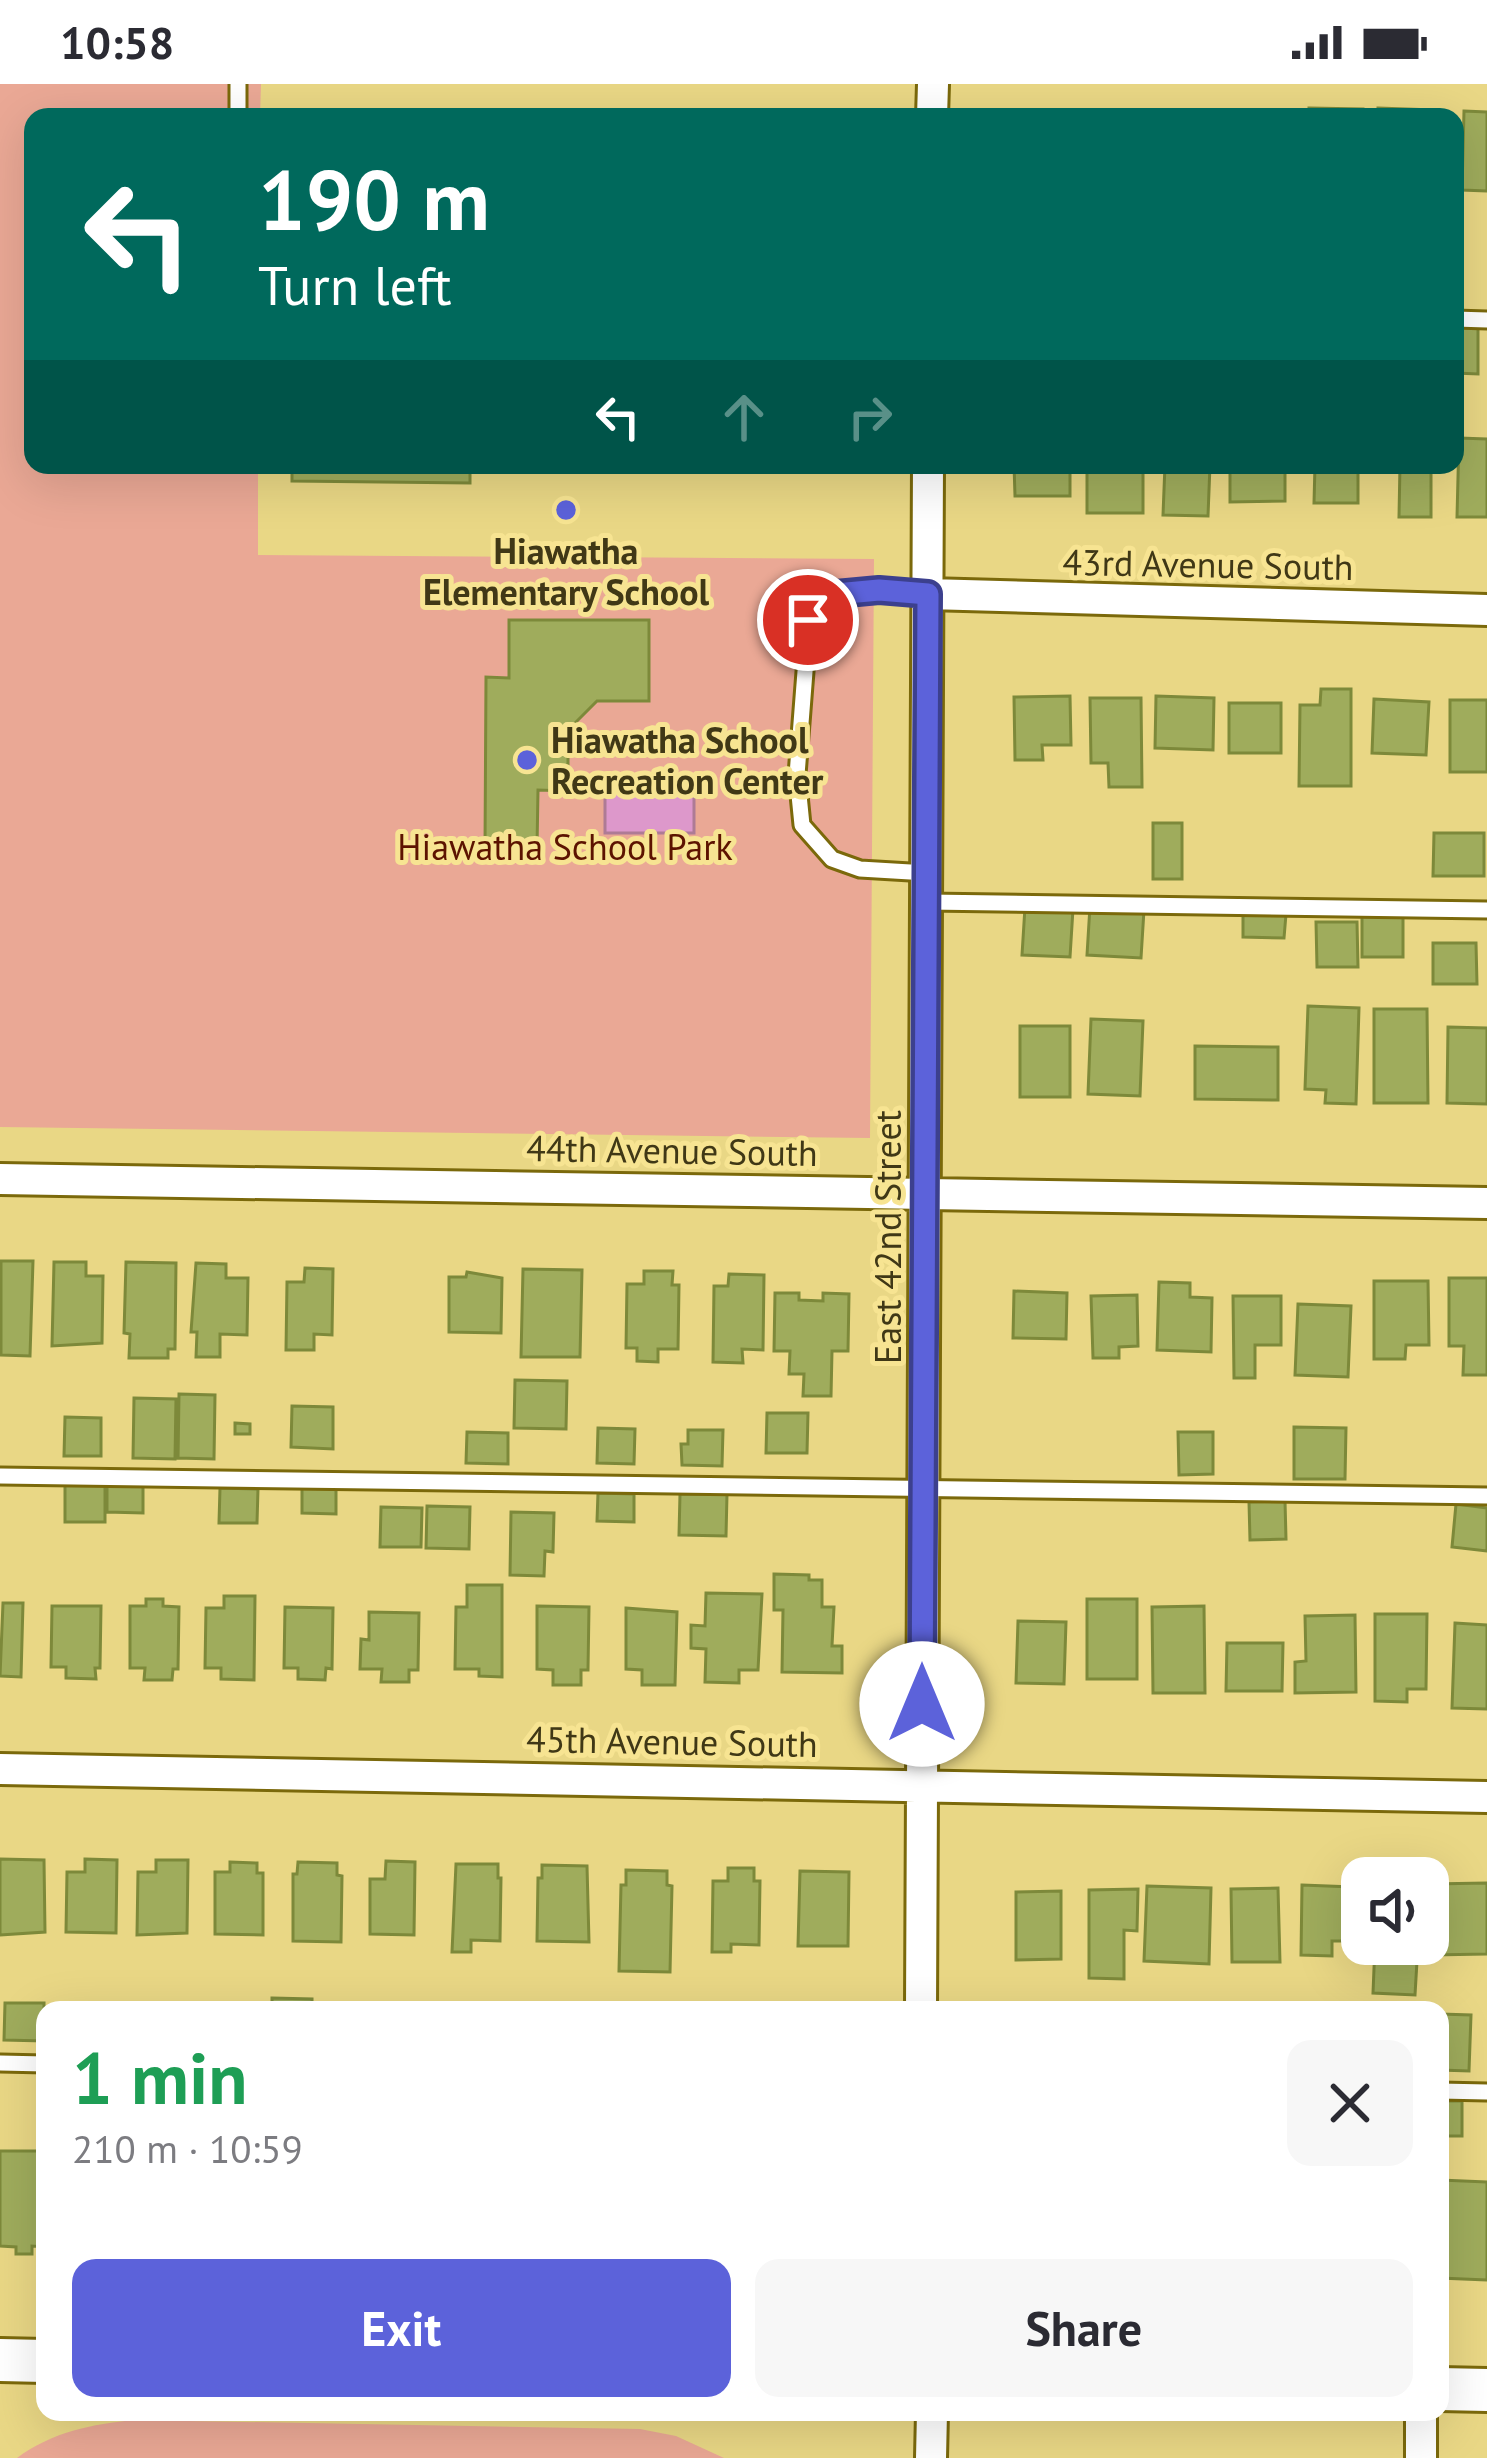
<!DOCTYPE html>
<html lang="en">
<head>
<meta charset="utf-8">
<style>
  body { margin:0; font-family:"PT Sans",sans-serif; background:#f7f7f7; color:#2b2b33; height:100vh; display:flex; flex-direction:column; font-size:45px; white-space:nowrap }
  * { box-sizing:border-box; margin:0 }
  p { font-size:39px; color:#7c7c81 }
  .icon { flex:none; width:66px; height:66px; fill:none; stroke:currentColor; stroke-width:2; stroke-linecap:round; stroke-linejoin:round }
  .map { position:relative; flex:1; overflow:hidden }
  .side { position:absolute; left:36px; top:1917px; width:1413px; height:420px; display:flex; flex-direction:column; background:#fff; border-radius:24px; box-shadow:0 12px 48px #0002 }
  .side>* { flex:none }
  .guide { position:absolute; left:24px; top:24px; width:1440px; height:366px; border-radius:24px; box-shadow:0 12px 48px #0002; background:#00695c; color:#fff; overflow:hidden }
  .controls { position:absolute; left:1341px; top:1773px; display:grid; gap:24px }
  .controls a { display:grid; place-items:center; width:108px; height:108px; border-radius:24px; background:#fff; box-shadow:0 12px 48px #0002; font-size:60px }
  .pin { position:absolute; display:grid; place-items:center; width:102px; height:102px; color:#fff; margin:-51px; border:6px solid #fff; border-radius:50%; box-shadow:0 3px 12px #0007 }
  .me { position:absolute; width:132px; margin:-66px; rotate:0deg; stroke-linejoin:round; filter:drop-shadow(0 0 9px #0008) }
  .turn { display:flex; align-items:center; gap:42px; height:252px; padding:0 36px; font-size:54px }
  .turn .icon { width:156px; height:156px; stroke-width:2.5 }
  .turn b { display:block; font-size:84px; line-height:102px }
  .lanes { display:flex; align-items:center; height:114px; padding:0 36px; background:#0003; justify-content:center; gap:60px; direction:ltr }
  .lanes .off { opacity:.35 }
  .round { display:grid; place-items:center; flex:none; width:126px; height:126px; border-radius:24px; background:#f7f7f7 }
  .headline { display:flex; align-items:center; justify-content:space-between; height:204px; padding:0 36px }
  h1 { font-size:72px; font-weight:700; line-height:90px; color:#1e9e55 }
  .cta { display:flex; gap:24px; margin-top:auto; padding:24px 36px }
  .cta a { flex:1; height:138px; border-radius:24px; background:#5c62da; color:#fff; font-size:48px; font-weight:700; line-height:138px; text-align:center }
  .cta a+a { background:#f7f7f7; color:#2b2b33 }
  .status { display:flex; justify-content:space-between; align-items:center; height:84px; padding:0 60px; background:#fff; direction:ltr }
  .status svg { height:33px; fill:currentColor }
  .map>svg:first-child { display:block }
  .green { fill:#eaa895 }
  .water { fill:#dd98cb; stroke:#ae7b95; stroke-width:3 }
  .building { fill:#9fac5c; stroke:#7d893a; stroke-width:3 }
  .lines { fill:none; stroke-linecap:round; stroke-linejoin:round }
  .lane-casing { stroke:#7b690b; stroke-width:21 }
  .street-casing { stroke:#7b690b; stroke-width:36 }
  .secondary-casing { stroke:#7b690b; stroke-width:48 }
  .lane { stroke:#fff; stroke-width:15 }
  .street { stroke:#fff; stroke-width:30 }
  .secondary { stroke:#fff; stroke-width:42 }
  .route-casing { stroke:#3c408e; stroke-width:30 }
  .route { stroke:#5c62da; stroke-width:21 }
  .poi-dot { fill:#5c62da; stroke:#f7e492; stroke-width:4.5 }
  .labels { text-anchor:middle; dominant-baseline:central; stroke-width:10; stroke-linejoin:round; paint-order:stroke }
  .poi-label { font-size:36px; font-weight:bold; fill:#403816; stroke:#f7e492 }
  .street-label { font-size:36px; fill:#403816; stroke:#f7e492 }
  .park-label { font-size:36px; fill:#5c1300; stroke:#f7e492 }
</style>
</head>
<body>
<div class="status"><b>10:58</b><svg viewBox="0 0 49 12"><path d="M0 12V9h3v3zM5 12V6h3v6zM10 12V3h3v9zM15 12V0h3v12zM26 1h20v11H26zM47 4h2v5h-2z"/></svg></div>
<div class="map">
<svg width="1487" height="2374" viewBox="0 0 1487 2374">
  <rect width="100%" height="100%" fill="#e9d785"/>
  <path class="green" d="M0 0H261L260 33H33V381H258V471L874 475 870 1054 0 1043Z
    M135 2336 640 2345 676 2352 724 2374H17C52 2348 92 2340 135 2336Z"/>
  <path class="water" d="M605 695H694V749H605Z"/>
  <path class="building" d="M1309 24 1363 25V33H1309Z
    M1378 24 1433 26V33H1378Z
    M1464 27 1487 28V107L1462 106Z
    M1455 243H1478V290L1455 289Z
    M1459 354 1487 355V433H1457Z
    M292 381H470V399L292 397Z
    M1014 381H1070V412H1015Z
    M1087 381H1143V429H1087Z
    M1165 381H1210L1208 432 1163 431Z
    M1230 381H1285V417L1230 418Z
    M1315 381H1358V419H1314Z
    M1400 381H1431V433H1399Z
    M509 536H649V617H597L568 646V707L538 706 537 764H485L486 593 509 594Z
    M1321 605H1351V702H1299L1300 621H1320Z
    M1070 612 1071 661H1042L1043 676H1015L1014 613Z
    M1156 612 1214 614 1213 666 1155 664Z
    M1090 614H1141L1142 703H1109L1108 679H1091Z
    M1374 615 1429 618 1426 671 1372 669Z
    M1450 616H1487V688H1450Z
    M1229 619H1281V669H1229Z
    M1153 739H1182V795H1153Z
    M1434 749H1484V792H1433Z
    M1090 822 1144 826 1141 874 1087 871Z
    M1025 823 1073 825 1070 873 1022 871Z
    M1243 829 1286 830 1284 854 1243 853Z
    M1362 829H1403V873H1362Z
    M1316 838H1357L1358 883H1317Z
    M1433 859H1476L1477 900H1433Z
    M1308 922 1359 924 1356 1020 1325 1019 1326 1006 1305 1005Z
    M1374 925H1427L1428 1019H1374Z
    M1091 935 1143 937 1140 1012 1088 1010Z
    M1020 942H1070V1013H1020Z
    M1448 943 1487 944V1020L1447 1019Z
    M1195 962 1278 963V1016L1195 1015Z
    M1 1177H33L30 1272 1 1271Z
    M54 1178H86V1192H103L102 1259 52 1262Z
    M126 1178 176 1179 175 1265H168V1274H129L130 1250 124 1249Z
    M196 1179 226 1180V1194H248L247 1251 220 1250V1273H196L197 1248H191Z
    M305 1184 333 1185 332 1251 314 1250V1266H286L287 1198H304Z
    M523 1185 582 1186 580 1273H521Z
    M644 1187H673L672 1201H679L678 1265H658V1278L637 1277V1264H626L627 1200H644Z
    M467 1188 502 1194 501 1249 449 1248V1193H466Z
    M729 1190 764 1191 763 1266 742 1265 743 1279 713 1278 714 1202H728Z
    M1449 1194H1487V1291H1463L1464 1262H1449Z
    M1374 1197H1428L1429 1261H1406L1405 1275H1374Z
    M1159 1198 1190 1199V1213L1212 1214 1211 1268 1157 1266Z
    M1014 1207 1067 1209 1066 1255 1013 1254Z
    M775 1209H799V1216L823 1217V1209L849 1210 848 1267H832L831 1312H803L804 1290H789L790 1267H774Z
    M1137 1211 1138 1262 1119 1263V1274H1093L1091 1212Z
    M1233 1212H1281V1261H1255V1294H1234Z
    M1298 1220 1351 1222 1348 1293 1295 1291Z
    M515 1296 567 1297 566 1345 514 1344Z
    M179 1310 215 1311 214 1375 178 1374Z
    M134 1314 176 1315 175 1375 133 1374Z
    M292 1322 333 1323V1365L291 1363Z
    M767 1329H808L807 1369H766Z
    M65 1333 101 1334V1372H64Z
    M235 1339 250 1340V1350H235Z
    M1294 1343 1346 1344 1345 1395H1294Z
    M598 1344 635 1345 634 1380 597 1379Z
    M688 1346H723L722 1382 682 1381 681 1360H688Z
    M467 1348 508 1349V1380L466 1379Z
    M1178 1348H1213V1390L1179 1391Z
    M65 1401H105V1438H65Z
    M107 1401 143 1402V1429L107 1428Z
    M220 1404 258 1405 257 1439H219Z
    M302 1404 336 1405V1430L302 1429Z
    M598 1409 634 1410V1438L597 1437Z
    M680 1410H727L726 1452 679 1451Z
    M1285 1417 1286 1455 1250 1456 1249 1418Z
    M1456 1420 1487 1424V1467L1452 1463Z
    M427 1422 470 1423 469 1465 426 1464Z
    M381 1423 422 1424 421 1463H380Z
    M511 1428 554 1429 553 1468 545 1467 544 1492 510 1491Z
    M774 1490 809 1491V1496H822V1523H834L832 1562H842V1589L782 1588 783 1526H774Z
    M467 1501H502V1593L479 1592V1585H455L456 1523H467Z
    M706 1509 762 1510 758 1586H739V1599L705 1598 706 1565 691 1564V1541L705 1542Z
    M224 1512H255L254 1596 221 1595V1584H205L206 1524H224Z
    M146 1515H163V1522L179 1523 178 1585H173L172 1596H144L145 1584H130V1522H146Z
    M1087 1515H1137V1595H1087Z
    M3 1519H23L21 1593 0 1592Z
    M52 1522H101L100 1584H95L96 1595 66 1594V1583H51Z
    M537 1522 589 1523 588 1586H581V1601H553V1586L537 1585Z
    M1204 1522 1205 1609H1153L1152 1523Z
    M285 1523 333 1524 332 1585 326 1584 325 1596 298 1595V1584H284Z
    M626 1524 677 1528 675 1601H642V1586L626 1585Z
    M369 1528 419 1529 418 1586H409V1598H381L382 1585H360L361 1555 369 1556Z
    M1375 1530H1427L1426 1605H1407V1618L1375 1617Z
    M1355 1531 1356 1608 1295 1609V1578L1306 1577 1305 1532Z
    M1018 1537 1066 1538 1064 1600 1016 1599Z
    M1455 1539 1487 1541V1625L1452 1624Z
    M1227 1559H1283L1282 1607H1226Z
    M0 1775 44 1776 45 1848 0 1851Z
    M85 1775 117 1776 116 1849 66 1848 67 1788H85Z
    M156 1776H188L187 1849 137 1851 138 1788H156Z
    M386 1777 415 1778 414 1851 370 1850V1795H385Z
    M230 1778 257 1779V1789H263V1851L215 1850V1788H230Z
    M298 1778 337 1779V1791L342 1792 341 1858 293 1857V1790H297Z
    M456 1780H498V1794H501L500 1857 471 1856V1868H452Z
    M542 1781 587 1782 589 1858 537 1857 538 1794H542Z
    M728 1784H754V1797H760L759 1861 731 1860V1868H712L713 1797H728Z
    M626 1786 667 1787V1801L672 1802 670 1888 619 1887 621 1801H626Z
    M800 1787 849 1788 848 1862H798Z
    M1487 1799V1870L1432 1871 1431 1800Z
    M1302 1801 1352 1803 1350 1857H1332V1872L1301 1871Z
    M1147 1802 1211 1804 1209 1880 1144 1877Z
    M1278 1804 1280 1878H1232L1231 1805Z
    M1138 1805 1137 1847 1124 1846V1895L1089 1894V1806Z
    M1061 1807V1875L1016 1876V1808Z
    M1375 1860H1418L1415 1911 1373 1909Z
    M272 1914 312 1915V1926H272Z
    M5 1919H44V1957L4 1956Z
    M381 1921H420V1926H381Z
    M1440 1930 1471 1931 1469 1987 1440 1986Z
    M1440 2017H1462V2052H1440Z
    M0 2067H45V2163L32 2162V2170H16V2163L0 2162Z
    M1440 2096 1487 2098V2196L1440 2194Z"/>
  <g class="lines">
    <defs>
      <path id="lane" d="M238 33V0
        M1455 235 1487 236
        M927 789 860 785 832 775 802 741 797 691 809 536 836 510 879 506 928 510
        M927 818 1487 826
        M0 1392 1487 1412
        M0 1979 45 1980
        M1440 2007 1487 2008"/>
      <path id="street" d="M932 33 933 0
        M928 510 1487 526
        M0 1095 1487 1119
        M0 1685 1487 1713
        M921 1926 928 381
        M931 2374 932 2328
        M1421 2374V2328"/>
      <path id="secondary" d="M0 2276 45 2277
        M1440 2305 1487 2306"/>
    </defs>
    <use href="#lane" class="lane-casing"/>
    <use href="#street" class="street-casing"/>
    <use href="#secondary" class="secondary-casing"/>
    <use href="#lane" class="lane"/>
    <use href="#street" class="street"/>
    <use href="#secondary" class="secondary"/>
  </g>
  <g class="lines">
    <defs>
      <path id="route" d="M808 536 836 510 879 506 928 510 922 1620"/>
    </defs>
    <use href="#route" class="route-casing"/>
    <use href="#route" class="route"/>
  </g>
  <g class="poi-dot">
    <circle cx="566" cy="426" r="12"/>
    <circle cx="527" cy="676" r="12"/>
  </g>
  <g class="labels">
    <g class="poi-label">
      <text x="566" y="466">Hiawatha<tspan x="566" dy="41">Elementary School</tspan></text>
      <text x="551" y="655" text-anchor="start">Hiawatha School<tspan x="551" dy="41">Recreation Center</tspan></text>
    </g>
    <g class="street-label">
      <text transform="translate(1208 480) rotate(1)">43rd Avenue South</text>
      <text transform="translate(672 1066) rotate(1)">44th Avenue South</text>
      <text transform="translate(887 1153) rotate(-90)">East 42nd Street</text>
      <text transform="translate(672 1657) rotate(1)">45th Avenue South</text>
    </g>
    <g class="park-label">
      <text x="565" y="762">Hiawatha School Park</text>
    </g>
  </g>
</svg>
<div class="controls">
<a><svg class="icon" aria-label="sound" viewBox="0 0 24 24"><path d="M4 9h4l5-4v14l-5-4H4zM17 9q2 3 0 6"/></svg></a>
</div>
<div class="pin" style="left:808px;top:536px;background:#d93025"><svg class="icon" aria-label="arrive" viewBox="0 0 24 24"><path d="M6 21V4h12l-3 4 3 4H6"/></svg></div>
<svg class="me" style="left:922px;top:1620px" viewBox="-20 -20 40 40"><circle r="19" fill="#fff"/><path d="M0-13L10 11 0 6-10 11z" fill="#5c62da"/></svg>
<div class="guide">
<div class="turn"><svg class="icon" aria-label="left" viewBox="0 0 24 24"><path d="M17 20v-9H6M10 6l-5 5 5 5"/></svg><div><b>190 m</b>Turn left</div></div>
<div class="lanes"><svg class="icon" aria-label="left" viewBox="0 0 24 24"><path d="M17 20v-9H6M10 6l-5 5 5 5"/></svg><svg class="icon off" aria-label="ahead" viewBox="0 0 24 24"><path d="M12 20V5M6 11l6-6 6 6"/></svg><svg class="icon off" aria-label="right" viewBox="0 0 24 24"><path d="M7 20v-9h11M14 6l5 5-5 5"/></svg></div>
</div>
<section class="side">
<div class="headline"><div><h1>1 min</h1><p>210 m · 10:59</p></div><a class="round"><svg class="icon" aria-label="close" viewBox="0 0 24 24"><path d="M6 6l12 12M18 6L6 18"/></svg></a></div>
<div class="cta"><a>Exit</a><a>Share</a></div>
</section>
</div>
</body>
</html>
